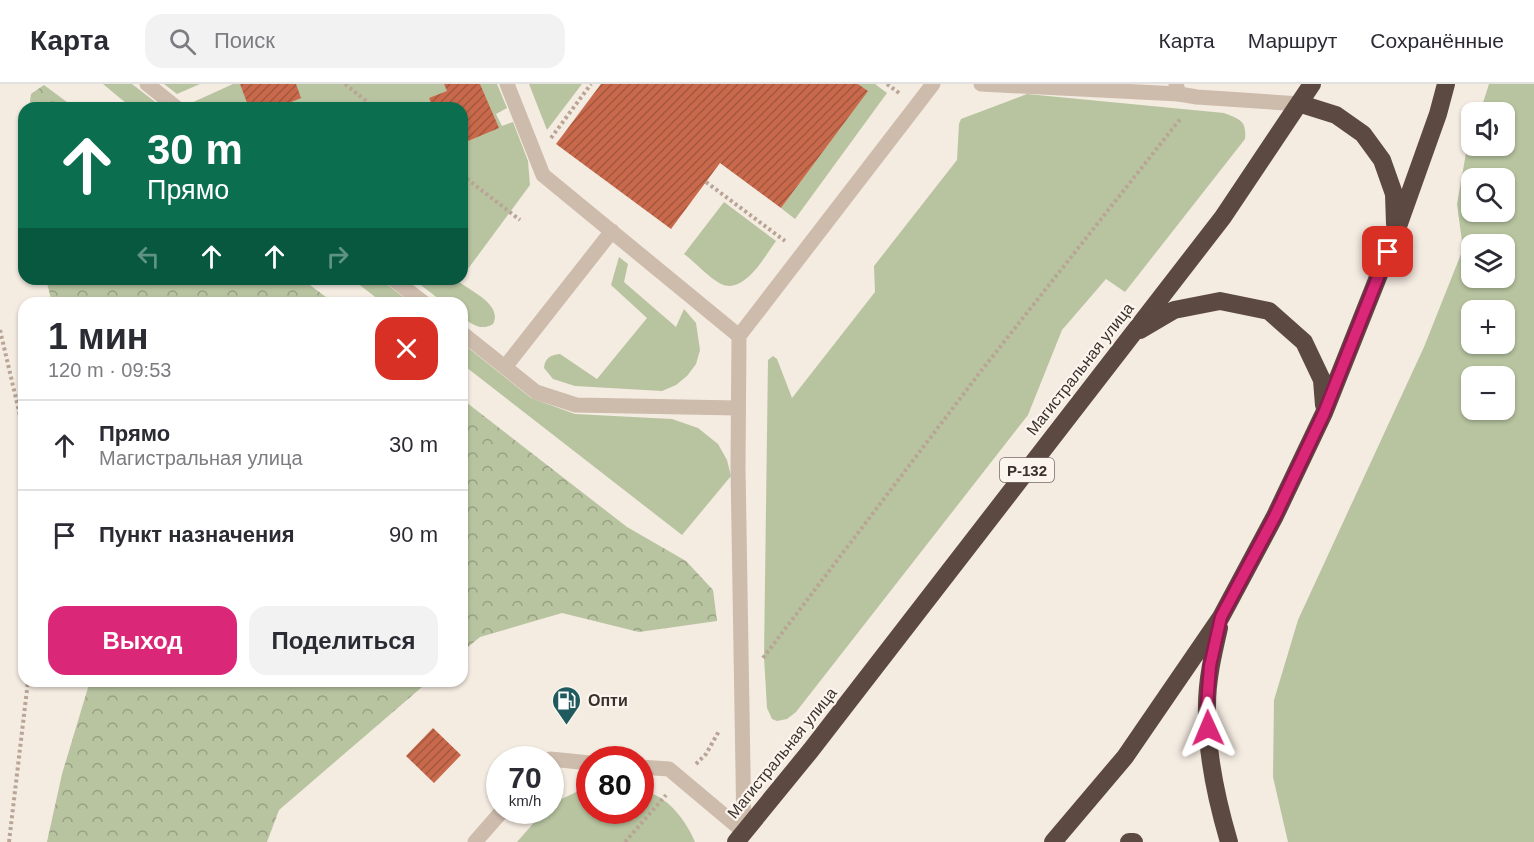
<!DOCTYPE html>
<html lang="ru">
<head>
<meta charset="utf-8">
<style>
  body { margin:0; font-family:Arial,sans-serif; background:#f2f2f3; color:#2b2b33; height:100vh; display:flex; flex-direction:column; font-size:22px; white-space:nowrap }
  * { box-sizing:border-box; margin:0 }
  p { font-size:20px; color:#7c7c81 }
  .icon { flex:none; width:33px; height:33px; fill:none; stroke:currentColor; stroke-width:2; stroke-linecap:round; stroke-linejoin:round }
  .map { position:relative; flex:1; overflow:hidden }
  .drawer { position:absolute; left:18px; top:213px; width:450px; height:390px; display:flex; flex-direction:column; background:#fff; border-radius:18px; box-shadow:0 2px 4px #0004 }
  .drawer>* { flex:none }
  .guide { position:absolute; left:18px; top:18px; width:450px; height:183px; border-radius:18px; box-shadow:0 2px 4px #0004; background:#0b6e4f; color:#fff; overflow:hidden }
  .controls { position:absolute; left:1461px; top:18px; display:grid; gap:12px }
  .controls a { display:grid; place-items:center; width:54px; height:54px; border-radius:12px; background:#fff; box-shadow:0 2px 4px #0004; font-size:30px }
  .speed { position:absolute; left:486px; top:662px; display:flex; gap:12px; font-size:30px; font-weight:700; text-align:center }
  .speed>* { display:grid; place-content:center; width:78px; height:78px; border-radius:50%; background:#fff; box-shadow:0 2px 4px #0004; line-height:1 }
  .speed small { font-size:15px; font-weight:400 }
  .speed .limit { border:9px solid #d22; background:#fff; color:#111 }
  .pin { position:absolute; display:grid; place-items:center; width:51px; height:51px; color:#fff; margin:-26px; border-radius:12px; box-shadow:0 3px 9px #0006 }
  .me { position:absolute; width:66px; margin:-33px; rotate:359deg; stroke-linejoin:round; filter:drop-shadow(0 0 4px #0008) }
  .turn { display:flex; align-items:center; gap:21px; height:126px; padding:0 30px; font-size:27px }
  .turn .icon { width:78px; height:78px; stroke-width:2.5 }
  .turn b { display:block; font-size:42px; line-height:51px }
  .lanes { display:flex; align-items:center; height:57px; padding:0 30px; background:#0003; justify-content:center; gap:30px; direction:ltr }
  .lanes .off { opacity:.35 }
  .round { display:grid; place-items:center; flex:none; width:63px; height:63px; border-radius:18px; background:#f2f2f3 }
  .head { display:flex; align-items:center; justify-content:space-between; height:102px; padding:0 30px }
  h1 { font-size:36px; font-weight:800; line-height:45px }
  .cta { display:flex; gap:12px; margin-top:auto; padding:12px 30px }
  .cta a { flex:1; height:69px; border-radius:18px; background:#db2777; color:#fff; font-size:24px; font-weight:800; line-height:69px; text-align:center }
  .cta a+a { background:#f2f2f3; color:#2b2b33 }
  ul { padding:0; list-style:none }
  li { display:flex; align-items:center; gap:18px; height:90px; padding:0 30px; border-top:2px solid #e1e1e2 }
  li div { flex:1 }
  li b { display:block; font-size:22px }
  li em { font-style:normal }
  header { display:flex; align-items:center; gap:36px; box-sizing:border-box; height:84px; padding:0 30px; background:#fff; border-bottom:2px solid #e1e1e2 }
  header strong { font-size:28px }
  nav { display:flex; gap:33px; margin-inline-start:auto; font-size:21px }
  .search { width:420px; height:54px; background:#f2f2f3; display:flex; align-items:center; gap:15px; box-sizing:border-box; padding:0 21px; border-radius:18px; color:#7c7c81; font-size:22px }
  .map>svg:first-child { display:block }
  .green { fill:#b8c4a0; fill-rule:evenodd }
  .forest { fill:url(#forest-crowns) }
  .building { fill:url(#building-hatch) }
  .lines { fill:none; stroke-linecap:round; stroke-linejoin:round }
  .path { stroke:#b9a596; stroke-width:4; stroke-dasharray:3 3; stroke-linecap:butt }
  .lane { stroke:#cdbbac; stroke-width:15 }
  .street { stroke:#cdbbac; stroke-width:15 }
  .highway { stroke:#5c4a42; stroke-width:18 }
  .route-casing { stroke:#8e194d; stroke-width:15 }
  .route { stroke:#db2777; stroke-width:10 }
  .labels { text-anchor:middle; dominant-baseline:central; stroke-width:4.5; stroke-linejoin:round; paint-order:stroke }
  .shield { fill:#fbf5ee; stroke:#756b66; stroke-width:1.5 }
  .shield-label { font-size:15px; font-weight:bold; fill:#3b302b }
  .street-label { font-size:16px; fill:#3b302b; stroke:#fbf5ee }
  .poi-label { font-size:16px; font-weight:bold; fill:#3b302b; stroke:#fbf5ee; text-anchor:start }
</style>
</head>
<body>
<header>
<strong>Карта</strong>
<div class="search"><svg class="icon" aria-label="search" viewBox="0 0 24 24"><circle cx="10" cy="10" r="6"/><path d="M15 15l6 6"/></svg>Поиск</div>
<nav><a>Карта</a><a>Маршрут</a><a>Сохранённые</a></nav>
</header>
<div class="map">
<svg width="1534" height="758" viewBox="0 0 1534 758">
  <defs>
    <pattern id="forest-crowns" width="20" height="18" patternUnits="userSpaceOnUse" patternTransform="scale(1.5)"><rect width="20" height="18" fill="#b8c4a0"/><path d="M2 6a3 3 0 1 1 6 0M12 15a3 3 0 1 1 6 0" fill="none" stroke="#97a083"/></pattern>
    <pattern id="building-hatch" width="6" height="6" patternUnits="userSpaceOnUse" patternTransform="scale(1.5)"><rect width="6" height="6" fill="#c8694b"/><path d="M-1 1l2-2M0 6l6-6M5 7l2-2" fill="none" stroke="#a4573f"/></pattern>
  </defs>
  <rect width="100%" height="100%" fill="#f4ebe1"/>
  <path class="green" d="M103 0H132L163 24H132Z
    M164 0H200L177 10Z
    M233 0H497L507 24 496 30 502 42 513 38 528 77 530 101 462 193V24H195L189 20Z
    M529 0H582L547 46Z
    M858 0H875L887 9 795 135 781 124 867 7Z
    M1489 0H1534V758H1288L1273 693 1274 616 1298 536 1424 263 1463 165 1457 120 1466 69 1471 53 1472 62H1504V28H1480ZM1504 94V128H1472V94ZM1504 160V194H1472V160ZM1472 226H1504V260H1472ZM1472 292H1504V326H1472Z
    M1027 10 1224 29C1239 35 1247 36 1245 55L1125 208 1106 195 1062 246 1028 331 796 628 787 635 777 637 772 635 767 624 764 573 768 276 773 272 777 275 792 314 875 208 874 182 957 76 959 40 961 35Z
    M724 118 776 157C765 172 744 211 721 200 708 193 696 179 684 170Z
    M619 173 628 180 624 198 676 243 684 225 696 239 700 266 696 280 687 292 676 301 662 307 575 302 553 295 544 284C545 274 550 271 560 270L597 295 647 234 611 201Z
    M352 195H380L411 219H383Z
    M413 195H460L459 198C471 207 503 221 493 240 482 247 472 241 462 233V219H444Z
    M462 259 531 314 575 330 672 335 698 344 718 360 727 376 731 392 682 451 462 280Z
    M589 702 590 726H640L641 706C667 711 685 735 695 758H517L545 726H550L551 720Z"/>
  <path class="forest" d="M44 1 75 24H29L31 10Z
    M46 195H302L334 219H52Z
    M462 315 627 443 686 477 713 506 717 537 639 548 562 529 480 553 462 568Z
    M90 597H429L279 726 267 758H47L62 690Z"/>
  <path class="building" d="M240 0H296L301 14 284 21 285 24H249Z
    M444 0H480L499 44 468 57 462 45V24H433L429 14 447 7Z
    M601 0H858L868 7 781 124 720 79 671 145 556 60Z
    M462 129 468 143 462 145Z
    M433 644 461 671 434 699 406 672Z"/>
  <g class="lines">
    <path class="path" d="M345 0 375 24
      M887 0 899 9
      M551 54 591 0
      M462 91 520 136
      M706 98 785 157
      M0 246 24 349
      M763 574 981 287 1181 34
      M696 680 706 670 719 647
      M9 758 28 597
      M625 758 666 711"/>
    <path class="lane" d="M147 0 177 24
      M507 0 543 91 739 252
      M981 0 1179 10
      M393 195 424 219
      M462 249 536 308 576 321 738 324
      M505 283 612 147
      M550 675 590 679
      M640 683 669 685 744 748
      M744 748 738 383 739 252 933 0
      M475 758 503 726"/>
    <path class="street" d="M1176 0 1179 10 1197 13 1301 20"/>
    <path class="highway" d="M1301 20 1336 31 1363 50 1382 76 1394 110 1395 140
      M1140 246 1174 226 1220 217 1269 227 1304 258 1322 296 1324 321
      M1219 544C1213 570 1207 595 1207 622 1206 668 1216 714 1229 758
      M736 758 811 666 1223 133 1312 0
      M1053 758 1125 673 1221 533 1275 432 1324 329 1396 148 1438 30 1446 0
      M1129 758H1134"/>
  </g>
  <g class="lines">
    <defs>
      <path id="route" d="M1208 644 1207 621 1210 582 1221 533 1275 432 1324 329 1388 168"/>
    </defs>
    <use href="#route" class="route-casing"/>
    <use href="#route" class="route"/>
  </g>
  <defs>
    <symbol id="fuel-pin" viewBox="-11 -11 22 30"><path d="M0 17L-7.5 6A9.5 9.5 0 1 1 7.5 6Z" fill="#1f5a5e" stroke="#fbf5ee"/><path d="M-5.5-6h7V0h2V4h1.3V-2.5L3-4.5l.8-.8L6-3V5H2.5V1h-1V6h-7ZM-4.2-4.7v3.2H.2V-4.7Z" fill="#fff"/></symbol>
  </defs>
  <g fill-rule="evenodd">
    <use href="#fuel-pin" x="550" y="600" width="33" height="45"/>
  </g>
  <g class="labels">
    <rect class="shield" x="1000" y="374" width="54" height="24" rx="4.5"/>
    <g class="shield-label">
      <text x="1027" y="386">Р-132</text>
    </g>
    <g class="street-label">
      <text transform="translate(1080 285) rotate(-52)">Магистральная улица</text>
      <text transform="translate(782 669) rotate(-51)">Магистральная улица</text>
    </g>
    <g class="poi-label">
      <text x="588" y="616">Опти</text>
    </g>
  </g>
</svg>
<div class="controls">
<a><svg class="icon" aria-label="sound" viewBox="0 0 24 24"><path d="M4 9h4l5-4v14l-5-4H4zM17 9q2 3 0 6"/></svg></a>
<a><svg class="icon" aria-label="search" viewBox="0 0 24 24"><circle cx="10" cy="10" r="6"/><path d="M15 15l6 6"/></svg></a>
<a><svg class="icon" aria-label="layers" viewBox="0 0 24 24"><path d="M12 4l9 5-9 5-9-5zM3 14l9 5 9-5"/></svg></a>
<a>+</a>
<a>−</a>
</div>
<div class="speed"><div>70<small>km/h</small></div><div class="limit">80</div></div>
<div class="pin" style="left:1388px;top:168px;background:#d93025"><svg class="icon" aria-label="arrive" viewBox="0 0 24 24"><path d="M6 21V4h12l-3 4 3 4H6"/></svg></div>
<svg class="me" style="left:1208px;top:644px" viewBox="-20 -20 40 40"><path d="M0-17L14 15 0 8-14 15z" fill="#db2777" stroke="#fff" stroke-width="4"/></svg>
<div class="guide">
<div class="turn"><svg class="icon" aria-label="ahead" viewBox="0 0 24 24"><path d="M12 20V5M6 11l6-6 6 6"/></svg><div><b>30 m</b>Прямо</div></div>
<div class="lanes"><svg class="icon off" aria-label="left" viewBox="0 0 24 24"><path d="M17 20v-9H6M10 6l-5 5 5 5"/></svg><svg class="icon" aria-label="ahead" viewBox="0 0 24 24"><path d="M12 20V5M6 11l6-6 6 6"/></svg><svg class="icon" aria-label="ahead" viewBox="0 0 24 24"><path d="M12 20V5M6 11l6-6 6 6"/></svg><svg class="icon off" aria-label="right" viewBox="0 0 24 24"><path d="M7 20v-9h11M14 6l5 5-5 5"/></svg></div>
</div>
<section class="drawer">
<div class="head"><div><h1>1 мин</h1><p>120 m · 09:53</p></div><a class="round" style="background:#d93025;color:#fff"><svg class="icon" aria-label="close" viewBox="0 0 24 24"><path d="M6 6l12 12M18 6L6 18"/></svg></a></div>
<ul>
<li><svg class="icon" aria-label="ahead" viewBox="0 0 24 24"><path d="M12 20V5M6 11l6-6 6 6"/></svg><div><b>Прямо</b><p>Магистральная улица</p></div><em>30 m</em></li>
<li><svg class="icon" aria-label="arrive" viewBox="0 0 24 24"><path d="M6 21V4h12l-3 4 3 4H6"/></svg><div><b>Пункт назначения</b></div><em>90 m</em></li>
</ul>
<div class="cta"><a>Выход</a><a>Поделиться</a></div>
</section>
</div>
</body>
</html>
